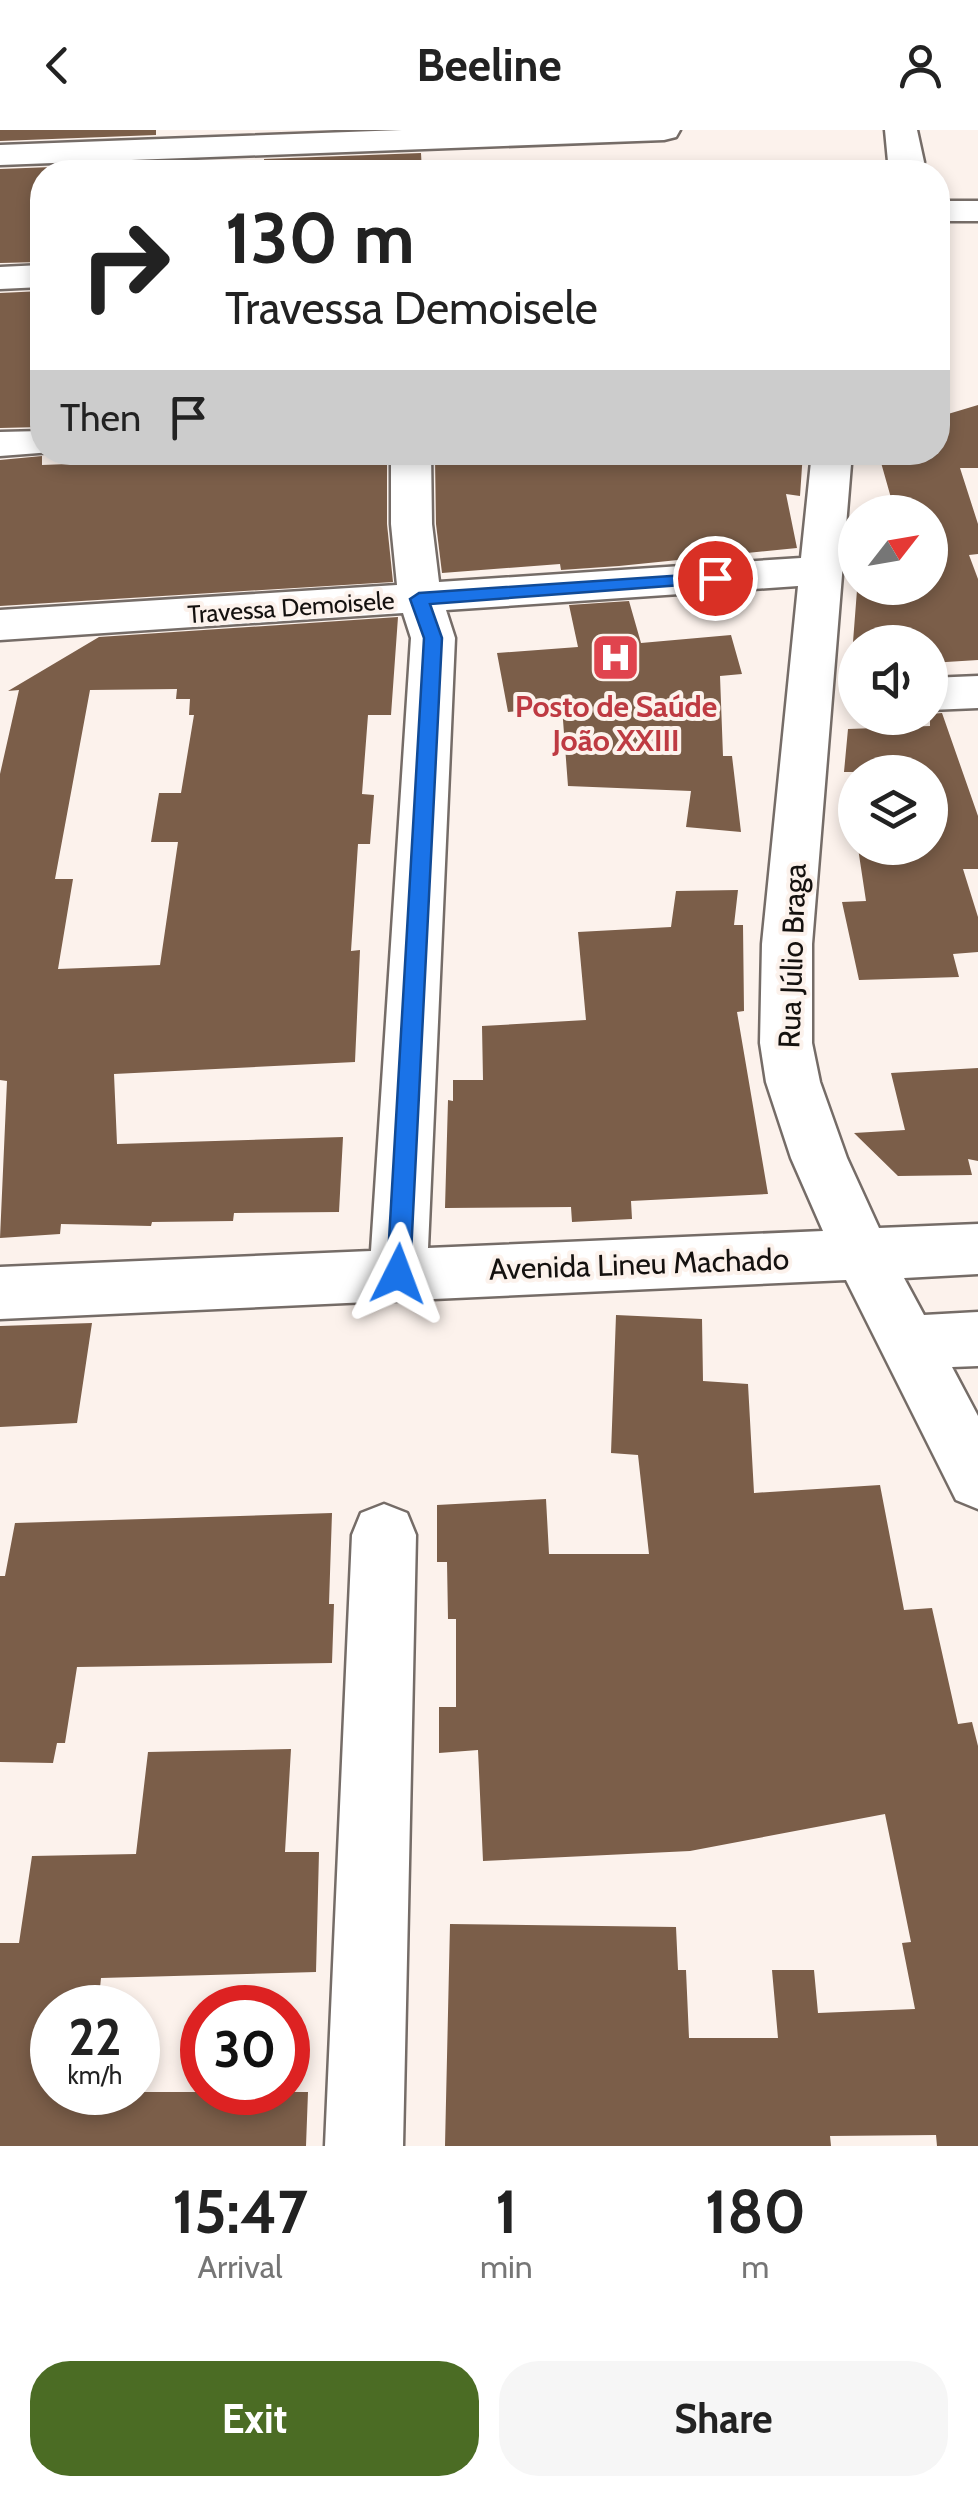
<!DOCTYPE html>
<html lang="en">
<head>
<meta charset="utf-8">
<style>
  body { margin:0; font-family:Cabin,sans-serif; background:#f6f6f6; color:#222; height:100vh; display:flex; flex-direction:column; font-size:38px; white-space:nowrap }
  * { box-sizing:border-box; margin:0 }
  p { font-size:32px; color:#767676 }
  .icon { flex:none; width:55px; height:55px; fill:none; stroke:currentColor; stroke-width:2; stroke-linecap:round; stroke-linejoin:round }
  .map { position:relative; height:2016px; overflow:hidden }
  .sheet { display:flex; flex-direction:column; background:#fff; flex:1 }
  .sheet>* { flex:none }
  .top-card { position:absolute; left:30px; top:30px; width:920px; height:305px; border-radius:40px; box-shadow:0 5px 15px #0003; background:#fff; color:#222; overflow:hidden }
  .needle { width:65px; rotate:59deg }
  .fabs { position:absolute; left:838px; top:365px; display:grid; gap:20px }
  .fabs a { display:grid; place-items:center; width:110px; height:110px; border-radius:50%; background:#fff; box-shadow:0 5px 15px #0003; font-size:50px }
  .speed { position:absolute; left:30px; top:1855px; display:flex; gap:20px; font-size:50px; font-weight:700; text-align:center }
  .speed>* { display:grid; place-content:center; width:130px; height:130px; border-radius:50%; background:#fff; box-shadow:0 5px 15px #0003; line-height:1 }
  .speed small { font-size:25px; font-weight:400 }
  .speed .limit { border:15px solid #d22; background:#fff; color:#111 }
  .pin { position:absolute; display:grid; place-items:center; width:85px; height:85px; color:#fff; margin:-42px; border:5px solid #fff; border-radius:50%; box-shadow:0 2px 10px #0007 }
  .me { position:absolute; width:110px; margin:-55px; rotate:3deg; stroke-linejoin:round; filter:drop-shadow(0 0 8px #0008) }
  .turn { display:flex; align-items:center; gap:35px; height:210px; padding:0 30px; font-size:45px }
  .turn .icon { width:130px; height:130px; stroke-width:2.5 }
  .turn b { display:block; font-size:70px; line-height:85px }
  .then { display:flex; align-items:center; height:95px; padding:0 30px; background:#0003; gap:20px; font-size:38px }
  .eta { display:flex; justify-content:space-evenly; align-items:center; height:170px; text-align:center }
  .eta b { font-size:60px; font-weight:800; line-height:70px }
  .action { display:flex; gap:20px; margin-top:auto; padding:20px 30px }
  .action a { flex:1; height:115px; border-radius:40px; background:#4b6c24; color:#fff; font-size:40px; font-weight:800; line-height:115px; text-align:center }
  .action a+a { background:#f6f6f6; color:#222 }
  header { display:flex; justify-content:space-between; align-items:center; height:130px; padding:0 30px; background:#fff; font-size:45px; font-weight:800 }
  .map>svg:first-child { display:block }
  .building { fill:#7b5e49; fill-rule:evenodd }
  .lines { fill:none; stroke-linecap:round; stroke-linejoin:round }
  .minor-casing { stroke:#756c67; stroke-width:5 }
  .minor { fill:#fff; fill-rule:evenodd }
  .route { fill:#1a73e8; stroke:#114b97; stroke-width:2.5 }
  .labels { text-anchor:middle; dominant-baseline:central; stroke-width:8; stroke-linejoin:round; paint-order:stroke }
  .far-street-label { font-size:25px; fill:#14110f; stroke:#fcf2ec }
  .health-label { font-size:30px; font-weight:bold; fill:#be3a42; stroke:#fcf2ec }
  .street-label { font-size:30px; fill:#14110f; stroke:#fcf2ec }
</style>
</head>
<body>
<header><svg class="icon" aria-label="back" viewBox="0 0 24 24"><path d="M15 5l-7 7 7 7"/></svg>Beeline<svg class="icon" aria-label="person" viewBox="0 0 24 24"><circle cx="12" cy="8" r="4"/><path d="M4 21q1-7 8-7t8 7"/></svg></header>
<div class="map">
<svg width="978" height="2016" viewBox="0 0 978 2016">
  <rect width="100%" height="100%" fill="#fcf2ec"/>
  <path class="building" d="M0 0H156V5L0 11Z
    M421 23 422 42H265L264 29Z
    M156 33V42H42V132L0 133V39Z
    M42 161V297L0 298V163Z
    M978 275V338H960L978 394V424L969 425 978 449V530L930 533V512H853L857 460 930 458V382H895L880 329H893L891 322H938V287Z
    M440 322H803L800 366 786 364 797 418 619 436 561 440 560 434 442 443 436 394 435 328H440Z
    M318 325V330L387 329V394L393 452 0 476V330L42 326V335Z
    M629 471 641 513 731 505 742 544 720 546 723 626H732L741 702 686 697 691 661 568 656 562 577 508 582 497 523 578 517 569 475Z
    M398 487 391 585H368L362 664 374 665 370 714H358L351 821 360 820 355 932 114 944 117 1014 343 1007 339 1082 234 1083 233 1091 152 1092 151 1096 61 1094 60 1104 0 1108 7 951 0 950V644L19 560 8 561 99 507ZM177 559 176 569H190L189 585H194L181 663H159L151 712H178L160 835 58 839 73 749H55L90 560Z
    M942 583 978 686V739H963L978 787V822L953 824 959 847 859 850 842 772 866 771 858 718H930V642H844L848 599 930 596V584Z
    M738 760 734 795H743L744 881 737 882 768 1064 631 1071 632 1089 572 1092 571 1077 445 1078 448 970 453 971V950H483L482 896 586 890 578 802 671 797 676 761Z
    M978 938V1031L968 1029 972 1045 898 1046 854 1003 905 1000 891 943Z
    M616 1185 702 1189 703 1251 748 1254 754 1363 880 1355 904 1480 932 1478 958 1594 972 1592 978 1616V2016H937L936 2005 830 2006 831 2016H445L450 1794 676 1797 678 1840H686L689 1908H778L772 1840H814L818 1883 915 1879 902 1813 911 1812 885 1684 690 1721 483 1731 478 1620 439 1623V1577H456V1489H448L447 1432H437V1375L546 1369 549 1424H649L638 1325 611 1323Z
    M92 1193 77 1293 0 1297V1196Z
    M332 1383 329 1474H334L332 1533 77 1537 65 1613H57L53 1633 0 1632V1446H5L15 1393Z
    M291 1619 285 1722H319L316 1842 101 1848 98 1878H52V1962H308L306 2016H0V1813H19L32 1726 136 1724 148 1622Z"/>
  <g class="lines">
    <defs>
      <path id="minor" d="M402 0H680L676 7 664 10 0 35V15Z
        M885 0H917L924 32 921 42H889Z
        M938 71H978V91H938Z
        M42 135V157L0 159V137Z
        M42 301V322H52L0 326V302Z
        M391 322H431L432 394 439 452 801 428 812 322H852L812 814V913L820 952 847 1028 879 1098 978 1094V1144L904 1148 924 1185 978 1182V1236L952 1237 978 1286V1379L956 1370 846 1150 0 1189V1137L371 1121 411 508 403 483 0 510V480L397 455 391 394ZM798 456 762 814 760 913 766 952 791 1028 823 1101 428 1118 455 508 446 480Z
        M978 546V578L930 580V548Z
        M384 1374 407 1383 416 1405 403 2016H325L352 1405 361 1383Z"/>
    </defs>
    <use href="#minor" class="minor-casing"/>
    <use href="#minor" class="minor"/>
  </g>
  <path class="route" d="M715 443 721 444V452L430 474 442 508 410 1144 407 1152 398 1155 390 1152 387 1144 424 508 410 469 419 463Z"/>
  <defs>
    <symbol id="hospital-square" viewBox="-11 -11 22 22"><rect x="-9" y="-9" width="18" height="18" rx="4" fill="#e0444e" stroke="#fcf2ec"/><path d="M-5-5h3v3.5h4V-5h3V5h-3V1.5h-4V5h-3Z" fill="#fff"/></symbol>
  </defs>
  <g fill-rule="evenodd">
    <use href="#hospital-square" x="588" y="500" width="55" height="55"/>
  </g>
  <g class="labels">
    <g class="far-street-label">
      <text transform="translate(291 477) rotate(-4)">Travessa Demoisele</text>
    </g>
    <g class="health-label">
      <text x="616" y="576">Posto de Saúde<tspan x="616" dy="34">João XXIII</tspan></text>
    </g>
    <g class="street-label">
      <text transform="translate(792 826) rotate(-88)">Rua Júlio Braga</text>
      <text transform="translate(639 1134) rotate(-2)">Avenida Lineu Machado</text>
    </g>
  </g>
</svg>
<div class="fabs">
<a><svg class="needle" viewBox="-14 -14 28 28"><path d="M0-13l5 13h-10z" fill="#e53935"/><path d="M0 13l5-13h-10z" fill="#767676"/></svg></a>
<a><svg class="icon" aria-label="sound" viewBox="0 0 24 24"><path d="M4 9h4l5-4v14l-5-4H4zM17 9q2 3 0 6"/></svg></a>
<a><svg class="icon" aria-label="layers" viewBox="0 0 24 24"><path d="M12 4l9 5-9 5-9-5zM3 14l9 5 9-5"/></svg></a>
</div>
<div class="speed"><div>22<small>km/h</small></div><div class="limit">30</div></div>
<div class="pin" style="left:715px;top:448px;background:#d93025"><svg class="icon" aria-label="arrive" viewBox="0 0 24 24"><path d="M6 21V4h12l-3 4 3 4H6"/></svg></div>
<svg class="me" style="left:398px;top:1144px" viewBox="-20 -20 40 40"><path d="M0-17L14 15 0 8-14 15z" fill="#1a73e8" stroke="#fff" stroke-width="4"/></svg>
<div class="top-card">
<div class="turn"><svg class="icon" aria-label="right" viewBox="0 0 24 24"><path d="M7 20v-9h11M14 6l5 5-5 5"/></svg><div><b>130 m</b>Travessa Demoisele</div></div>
<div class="then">Then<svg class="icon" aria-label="arrive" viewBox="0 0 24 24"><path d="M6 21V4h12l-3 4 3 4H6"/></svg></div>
</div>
</div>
<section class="sheet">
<div class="eta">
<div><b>15:47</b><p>Arrival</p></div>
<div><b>1</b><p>min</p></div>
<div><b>180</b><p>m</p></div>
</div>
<div class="action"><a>Exit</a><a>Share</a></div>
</section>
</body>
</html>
